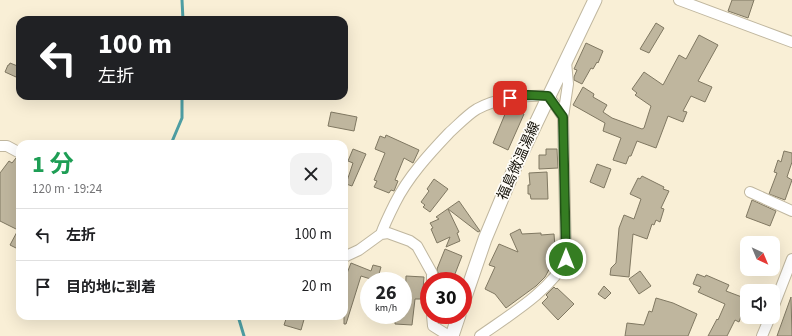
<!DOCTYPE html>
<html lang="ja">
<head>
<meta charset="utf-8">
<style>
  body { margin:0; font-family:"Source Sans 3","Noto Sans JP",sans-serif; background:#f2f2f2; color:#202124; height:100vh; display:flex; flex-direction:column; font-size:15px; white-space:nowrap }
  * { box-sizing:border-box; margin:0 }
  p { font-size:13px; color:#757577 }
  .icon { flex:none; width:22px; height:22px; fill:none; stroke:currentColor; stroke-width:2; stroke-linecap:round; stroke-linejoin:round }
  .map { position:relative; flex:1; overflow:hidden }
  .details { position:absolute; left:16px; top:140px; width:332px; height:180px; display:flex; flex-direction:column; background:#fff; border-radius:12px; box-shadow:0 4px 16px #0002 }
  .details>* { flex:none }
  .hud { position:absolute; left:16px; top:16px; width:332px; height:84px; border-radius:12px; box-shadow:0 4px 16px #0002; background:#202124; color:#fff; overflow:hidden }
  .needle { width:26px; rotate:136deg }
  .controls { position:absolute; left:740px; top:236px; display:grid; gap:8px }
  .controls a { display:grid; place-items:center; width:40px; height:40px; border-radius:8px; background:#fff; box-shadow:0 4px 16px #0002; font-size:20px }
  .speed { position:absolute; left:360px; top:272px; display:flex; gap:8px; font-size:20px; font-weight:700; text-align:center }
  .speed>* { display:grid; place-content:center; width:52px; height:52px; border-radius:50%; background:#fff; box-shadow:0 4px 16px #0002; line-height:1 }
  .speed small { font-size:10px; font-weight:400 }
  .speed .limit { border:6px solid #d22; background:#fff; color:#111 }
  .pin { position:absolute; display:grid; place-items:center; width:34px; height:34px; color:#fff; margin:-17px; border-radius:8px; box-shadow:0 2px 6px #0006 }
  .me { position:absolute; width:44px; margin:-22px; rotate:0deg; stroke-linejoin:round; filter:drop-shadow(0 0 3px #0008) }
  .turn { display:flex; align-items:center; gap:14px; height:84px; padding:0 16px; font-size:18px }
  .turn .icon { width:52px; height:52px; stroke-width:2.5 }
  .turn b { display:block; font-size:28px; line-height:34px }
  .round { display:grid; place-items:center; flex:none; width:42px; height:42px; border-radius:12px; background:#f2f2f2 }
  .head { display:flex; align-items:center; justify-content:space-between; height:68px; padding:0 16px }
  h1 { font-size:24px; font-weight:700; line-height:30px; color:#1e9e55 }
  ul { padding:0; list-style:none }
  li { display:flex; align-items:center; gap:12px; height:52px; padding:0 16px; border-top:1px solid #e0e0e0 }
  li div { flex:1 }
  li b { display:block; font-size:15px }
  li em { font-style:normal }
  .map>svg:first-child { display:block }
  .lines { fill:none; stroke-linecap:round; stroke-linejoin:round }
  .stream { stroke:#4e9ea3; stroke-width:3 }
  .building { fill:#bfb69e; stroke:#807862 }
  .minor-casing { stroke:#c0b79f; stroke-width:12 }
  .major-casing { stroke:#c0b79f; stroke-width:15 }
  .minor { stroke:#fff; stroke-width:10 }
  .major { stroke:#fff; stroke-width:13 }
  .route-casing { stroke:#225116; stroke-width:10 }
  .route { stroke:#357d22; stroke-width:7 }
  .labels { text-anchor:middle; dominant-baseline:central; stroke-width:3.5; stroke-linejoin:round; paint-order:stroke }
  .street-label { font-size:14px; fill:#120f07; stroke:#fffdf8 }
</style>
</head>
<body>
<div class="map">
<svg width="792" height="336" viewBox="0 0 792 336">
  <rect width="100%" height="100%" fill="#f9efd6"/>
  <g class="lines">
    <path class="stream" d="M182 0 183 20
      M171 144 182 118V96
      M238 316 244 336"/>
  </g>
  <path class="building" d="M732 0H754L748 18 728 11Z
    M656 23 664 28 649 53 640 49Z
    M699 35 718 45 698 81 712 87 705 102 691 96 683 111 687 112 683 122 668 116 656 148 637 141 631 156H629L626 164 613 160 621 138 603 131 605 123 573 105 583 87 594 94 593 97 607 105 603 112 612 118 642 129 644 128 651 106 635 95 637 93 632 89 644 72 663 85 679 55 686 59Z
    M586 43 603 51 598 63 597 62 593 69 591 68 582 84 574 80V77L577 70 574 69Z
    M10 63 20 67 16 77 5 72 8 65H9Z
    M508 107 524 114 508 150 493 143Z
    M331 112 357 117 354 131 328 126Z
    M386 135 419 150 413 163 404 158 395 180 398 181 394 191 391 190 389 193 374 187 377 181 374 180 385 153 375 149 380 136 385 138Z
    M353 149 366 154 352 186 346 184 353 163 348 161Z
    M546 149H557L558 168 539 169V155H546Z
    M784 151 792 153V162L787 177 792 180 785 200 769 194 777 173 774 172 778 160 781 162Z
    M16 158 20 159V250L10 245 18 230 0 221V173L9 161 12 163Z
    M597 164 611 169 604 188 590 182Z
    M547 172 548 199H531L530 194H528V185H530L529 173Z
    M642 176 664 187 663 189 669 191 661 208 664 209 660 222 656 220 654 225 652 224 647 239 633 234 629 277 610 275 611 268 616 263 619 228 624 215 634 219 641 199 630 194 638 178 640 179Z
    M434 179 448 189 430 212 423 207 425 205 421 202 429 191 427 189Z
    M752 200 776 211 770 226 746 217Z
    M459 201 480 231 478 232 448 209 459 232 457 233 460 241 446 247 450 237 437 243 431 229 433 228 430 223 439 219 436 217Z
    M520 229 522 234 541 233V235L554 234 556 260 553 265 552 264 545 277 536 286 506 308 495 294 485 289 495 267 489 265 499 244 518 252 510 234Z
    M445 249 462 256 453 279 438 273 437 269Z
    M351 263 371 271 373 265 381 267 377 281 361 276 346 324H344V281Z
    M640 271 651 286 639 294 629 279Z
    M697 274 705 277 706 275 729 285 726 291 747 299 739 322 735 320 727 336H708L717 319 718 320 725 304 698 292 701 287 693 284Z
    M406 276 424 277 423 289H427V299H415L412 325 395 324V315H403V307H405Z
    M604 286 611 293 605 299 598 294Z
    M554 287 556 289 557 288 574 304 558 320 542 303 548 297 546 295Z
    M791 297 792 336H777Z
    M656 298 673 303 697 314 688 336H625L627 323 644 325 649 311 652 312Z
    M287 316H305L301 330 284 325Z"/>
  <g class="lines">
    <defs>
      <path id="minor" d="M679 0 792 42
        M0 146H7L20 153
        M750 192 792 211
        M381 234C385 223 390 213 395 203 408 177 429 154 449 133 458 125 467 115 477 109 499 97 524 95 549 96L563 117
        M344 257 359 250 381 234 388 233 410 241 417 246 432 273V281
        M773 308 792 259
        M432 315 433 326 449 336
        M480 336C508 316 552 290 566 259L563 117 568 84 566 62
        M762 336 770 317"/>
      <path id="major" d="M463 303 485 239 515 167 595 0
        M452 336 459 315"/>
    </defs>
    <use href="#minor" class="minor-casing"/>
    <use href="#major" class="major-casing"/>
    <use href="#minor" class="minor"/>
    <use href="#major" class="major"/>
  </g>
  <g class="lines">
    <defs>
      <path id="route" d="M510 98 528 95 548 96 563 117 566 259"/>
    </defs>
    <use href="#route" class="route-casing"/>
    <use href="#route" class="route"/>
  </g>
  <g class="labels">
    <g class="street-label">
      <text transform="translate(519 161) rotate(-66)">福島微温湯線</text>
    </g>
  </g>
</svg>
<div class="controls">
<a><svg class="needle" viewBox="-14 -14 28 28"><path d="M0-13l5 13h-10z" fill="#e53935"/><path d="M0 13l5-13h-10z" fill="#757577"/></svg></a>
<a><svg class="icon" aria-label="sound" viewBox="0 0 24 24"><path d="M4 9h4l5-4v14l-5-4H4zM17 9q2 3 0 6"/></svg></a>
</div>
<div class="speed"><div>26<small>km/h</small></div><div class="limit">30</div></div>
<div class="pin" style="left:510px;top:98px;background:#d93025"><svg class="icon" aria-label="arrive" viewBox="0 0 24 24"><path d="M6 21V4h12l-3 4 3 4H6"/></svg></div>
<svg class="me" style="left:566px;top:259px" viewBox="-20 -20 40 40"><circle r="17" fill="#357d22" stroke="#fff" stroke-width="3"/><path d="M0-11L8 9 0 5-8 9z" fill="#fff"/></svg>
<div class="hud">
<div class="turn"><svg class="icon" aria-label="left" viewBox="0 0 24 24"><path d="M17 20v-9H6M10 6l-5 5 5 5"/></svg><div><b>100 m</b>左折</div></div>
</div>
<section class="details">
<div class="head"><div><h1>1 分</h1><p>120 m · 19:24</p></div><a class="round"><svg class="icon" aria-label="close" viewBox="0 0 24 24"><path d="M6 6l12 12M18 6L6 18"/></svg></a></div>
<ul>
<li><svg class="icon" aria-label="left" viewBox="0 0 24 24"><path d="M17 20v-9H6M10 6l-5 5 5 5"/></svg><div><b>左折</b></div><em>100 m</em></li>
<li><svg class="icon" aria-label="arrive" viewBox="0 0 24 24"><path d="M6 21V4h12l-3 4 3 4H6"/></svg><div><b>目的地に到着</b></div><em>20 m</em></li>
</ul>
</section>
</div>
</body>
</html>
